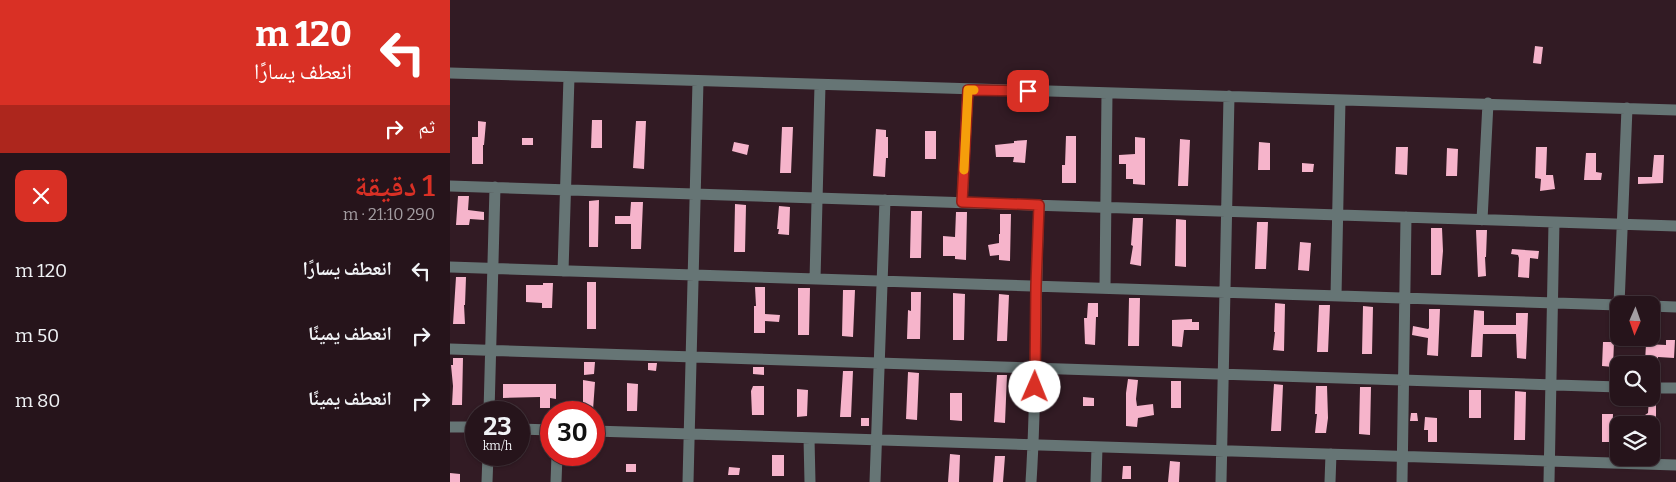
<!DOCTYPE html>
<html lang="ar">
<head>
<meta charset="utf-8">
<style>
  body { margin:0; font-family:Bitter,"Noto Naskh Arabic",serif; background:#322128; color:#f1f3f6; direction:rtl; height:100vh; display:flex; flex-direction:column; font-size:19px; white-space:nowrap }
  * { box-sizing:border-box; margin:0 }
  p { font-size:16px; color:#a49ea3 }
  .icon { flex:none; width:28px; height:28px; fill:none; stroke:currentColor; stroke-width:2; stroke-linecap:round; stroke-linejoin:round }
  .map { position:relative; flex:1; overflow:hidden; direction:ltr }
  .side { display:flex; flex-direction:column; background:#26141b; width:450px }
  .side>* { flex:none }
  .banner { background:#d93025; color:#fff; overflow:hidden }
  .needle { width:32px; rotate:182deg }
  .fabs { position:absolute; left:1160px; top:296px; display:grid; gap:10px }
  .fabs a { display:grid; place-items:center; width:50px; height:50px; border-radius:10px; background:#26141b; box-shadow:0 1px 4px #0004,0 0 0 1px #42333a; font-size:25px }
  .speed { position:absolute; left:15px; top:401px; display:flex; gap:10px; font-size:25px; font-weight:700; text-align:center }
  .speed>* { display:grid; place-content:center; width:65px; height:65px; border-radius:50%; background:#26141b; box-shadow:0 1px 4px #0004,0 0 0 1px #42333a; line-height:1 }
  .speed small { font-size:12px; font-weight:400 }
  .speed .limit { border:8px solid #d22; background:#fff; color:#111 }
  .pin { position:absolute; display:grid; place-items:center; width:42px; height:42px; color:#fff; margin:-21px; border-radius:10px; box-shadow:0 2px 8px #0006 }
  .me { position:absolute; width:55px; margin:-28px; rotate:1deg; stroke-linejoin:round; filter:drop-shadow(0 0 4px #0008) }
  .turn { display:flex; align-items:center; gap:18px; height:105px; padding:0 15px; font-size:22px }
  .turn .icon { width:65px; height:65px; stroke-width:2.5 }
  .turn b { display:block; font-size:35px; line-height:42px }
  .then { display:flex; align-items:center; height:48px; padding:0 15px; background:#0003; gap:10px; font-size:19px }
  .round { display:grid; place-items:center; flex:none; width:52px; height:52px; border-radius:10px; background:#322128 }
  .head { display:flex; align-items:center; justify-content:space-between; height:85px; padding:0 15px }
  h1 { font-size:30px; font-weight:600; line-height:38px; color:#d93025 }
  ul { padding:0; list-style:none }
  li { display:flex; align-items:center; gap:15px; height:65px; padding:0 15px }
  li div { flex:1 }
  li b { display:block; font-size:19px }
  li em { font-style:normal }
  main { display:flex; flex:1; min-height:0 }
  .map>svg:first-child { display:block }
  .building { fill:#f6b4cb }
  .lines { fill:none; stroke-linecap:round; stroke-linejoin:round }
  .minor { stroke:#667575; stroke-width:11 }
  .route-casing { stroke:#8d1f18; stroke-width:12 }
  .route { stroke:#d93025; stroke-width:9 }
  .slow { stroke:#f59e0b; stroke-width:9 }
</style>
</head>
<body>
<main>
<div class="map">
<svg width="1226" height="482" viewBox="0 0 1226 482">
  <rect width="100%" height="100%" fill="#321b24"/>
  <path class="building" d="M1085 46 1093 47 1091 64 1083 63Z
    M142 120H152V148H141Z
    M28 121 36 122 34 145H33V164H22V137H28Z
    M186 121H196L194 169 183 168Z
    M332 127H343L341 173H330Z
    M426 129 436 130V137H438V158H436L435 177 423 176Z
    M475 131H486V159H475Z
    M616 136H626V183H612V165H615Z
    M685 137 695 138V185L683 184V179H676V164H669V155L685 154Z
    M72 138H83V145H72Z
    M730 139 740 140 738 186H728Z
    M577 140 575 163 563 162 564 157H546L545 145 564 143V141Z
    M284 142 299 145 297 155 282 151Z
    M809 142 820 143V170H808Z
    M946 147H958L957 175 945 174Z
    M1086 147H1097L1096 175H1103L1105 189 1090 191 1091 179 1085 178Z
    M997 148 1008 149 1007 176H996Z
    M1136 153H1146V172L1152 173 1151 180H1134Z
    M1204 155H1214L1213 183 1188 184V177H1202Z
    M852 163 864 164 863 172H852Z
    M8 196H19L18 210 34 212V220L20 219 19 225H6Z
    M149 200 148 247H139V201Z
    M181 202H193L191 249H181V224H165V216H180Z
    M285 204 296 205 295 252H284Z
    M329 206 340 207 339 235 328 234 329 229H327Z
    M461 211H472L471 258H460Z
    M506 212H517L516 260 505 259V256H493V236L505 237Z
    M550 214H561L560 261 549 260V255L540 256 538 245 549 243V234H550Z
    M683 218H693L691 266 680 264 683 246 681 245Z
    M726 219 736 220V267L725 266Z
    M807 222H818L816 269H805Z
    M981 228H992L993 251 991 275H981Z
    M1026 230H1037L1036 257H1035L1036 276 1028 277Z
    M850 242 861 243 859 271 848 270Z
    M1062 249 1089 251 1088 259 1080 258 1079 278 1068 277 1069 258 1068 255 1061 254Z
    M6 277H16L15 305H14L15 324H3Z
    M137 282H146V329H137Z
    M93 283H103L102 308H92V303L76 302V285H93Z
    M305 287H315V314L330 315 329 322 315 321V333H304V306H306Z
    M348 288H360L359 335H348Z
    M393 290H405L403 337 392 336Z
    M461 292H471L470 339H457L458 310 461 311Z
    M503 293 515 294 514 340H503Z
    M549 294 559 295 557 341H547Z
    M679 298H690L689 346H678Z
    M638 303H648V317H646L645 345 635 344 634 318H637Z
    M825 303 835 304 834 351 823 350 825 332H824Z
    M869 305H880L878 352H867Z
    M913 306 923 307 922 354H912Z
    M979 309H990L988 356 977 355 978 338 962 335 963 326 978 329 979 328Z
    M1024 310 1034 311V325H1066V313H1078L1076 359 1067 358 1066 334H1033L1032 357H1021Z
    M1201 314H1208L1209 329H1201Z
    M742 319V322H749V330H734L732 347 722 346V320Z
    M1216 340H1225L1224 358 1208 357V363L1195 362 1196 344 1216 345Z
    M1153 342H1164L1163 367 1152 366Z
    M3 358H13L12 405H2L3 386 1 365H3Z
    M134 362H145L144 374 134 375Z
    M198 363H207L206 371 198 370Z
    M303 367H314V375L303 374Z
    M393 371H403L401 417H390Z
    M458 372 469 373 467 420 456 419Z
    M547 375H557L555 423 544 422Z
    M678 379 688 380 686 399 687 406 703 404 704 415 688 418 687 427 676 426V393Z
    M133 380 145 382 143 410 133 409Z
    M721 381H731V408H721Z
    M177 383 188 384 187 411H177Z
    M53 384H106V399L100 398V408H90V397L53 398Z
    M824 384 833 385 831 431H821Z
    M303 386H314V415H302L301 391Z
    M866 386H877L878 418 876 433H865L867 414H865Z
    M910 387H921L920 435 909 434Z
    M347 389 358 390 357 416 347 417Z
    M1019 390H1031V418H1019Z
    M1065 391 1076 392 1075 440H1064Z
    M500 393H512V421L500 420Z
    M633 397 644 398V406H633Z
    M1199 398H1206V424H1195V415L1198 413Z
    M961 413H967L968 421H960Z
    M1152 414H1163L1162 442H1152Z
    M975 417 987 418V442H978V430H974Z
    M411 418H419V426H411Z
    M500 454 510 455 509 482H498Z
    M322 455H334V476H322Z
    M545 456H555L553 482H543Z
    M720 461 730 462 729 482H718Z
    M176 464H186V472H176Z
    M673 466H681V479H672Z
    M279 467 290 468 289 475H278Z
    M0 473 10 474V482H0Z"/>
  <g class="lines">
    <path class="minor" d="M0 73 1226 110
      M0 186 1226 226
      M512 202 518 90
      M1032 220 1038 103
      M0 267 1169 305
      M113 271 119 77
      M365 279 370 85
      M655 288 657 93
      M886 296 890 100
      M1169 305 1177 108
      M1201 306 1226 307
      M0 349 1169 387
      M1201 388H1226
      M39 412 45 187
      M0 427H26
      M69 429 101 430
      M144 431 1226 465
      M359 438 360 482
      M37 482 38 455
      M106 482 107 455
      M238 482 248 81
      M425 482 435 200
      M581 482C587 390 585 297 589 205
      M646 482 647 447
      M771 482 779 96
      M880 482 881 454
      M952 482 956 217
      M1099 482 1104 222"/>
  </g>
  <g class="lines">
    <defs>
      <path id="route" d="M578 91 518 90 512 202 589 205 586 286 585 387"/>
    </defs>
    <use href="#route" class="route-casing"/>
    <use href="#route" class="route"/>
    <path class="slow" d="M514 170 518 90H524"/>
  </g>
</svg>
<div class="fabs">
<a><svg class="needle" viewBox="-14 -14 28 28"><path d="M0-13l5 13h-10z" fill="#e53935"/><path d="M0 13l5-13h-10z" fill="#a49ea3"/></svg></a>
<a><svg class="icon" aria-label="search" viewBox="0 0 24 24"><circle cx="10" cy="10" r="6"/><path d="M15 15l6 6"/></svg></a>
<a><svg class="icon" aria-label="layers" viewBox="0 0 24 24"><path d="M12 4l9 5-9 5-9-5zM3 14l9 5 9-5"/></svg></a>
</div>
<div class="speed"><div>23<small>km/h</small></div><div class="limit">30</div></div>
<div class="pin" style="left:578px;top:91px;background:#d93025"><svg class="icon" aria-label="arrive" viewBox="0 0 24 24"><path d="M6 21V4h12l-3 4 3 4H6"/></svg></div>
<svg class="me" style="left:585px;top:387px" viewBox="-20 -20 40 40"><circle r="19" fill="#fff"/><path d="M0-13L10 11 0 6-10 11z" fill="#d93025"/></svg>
</div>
<section class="side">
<div class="banner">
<div class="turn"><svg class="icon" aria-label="left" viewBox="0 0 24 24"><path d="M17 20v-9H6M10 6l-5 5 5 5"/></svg><div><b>120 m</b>انعطف يسارًا</div></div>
<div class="then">ثم<svg class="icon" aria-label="right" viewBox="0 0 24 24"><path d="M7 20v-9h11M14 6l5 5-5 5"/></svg></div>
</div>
<div class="head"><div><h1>1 دقيقة</h1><p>290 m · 21:10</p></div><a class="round" style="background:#d93025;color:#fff"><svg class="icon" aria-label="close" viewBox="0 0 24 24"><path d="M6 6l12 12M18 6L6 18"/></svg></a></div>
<ul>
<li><svg class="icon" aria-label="left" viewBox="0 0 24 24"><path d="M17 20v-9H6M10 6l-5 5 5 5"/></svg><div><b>انعطف يسارًا</b></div><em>120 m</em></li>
<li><svg class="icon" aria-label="right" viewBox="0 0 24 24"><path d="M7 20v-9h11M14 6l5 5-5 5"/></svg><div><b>انعطف يمينًا</b></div><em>50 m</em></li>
<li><svg class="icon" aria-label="right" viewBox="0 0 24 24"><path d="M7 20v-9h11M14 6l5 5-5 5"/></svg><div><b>انعطف يمينًا</b></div><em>80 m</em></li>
</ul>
</section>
</main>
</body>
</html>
